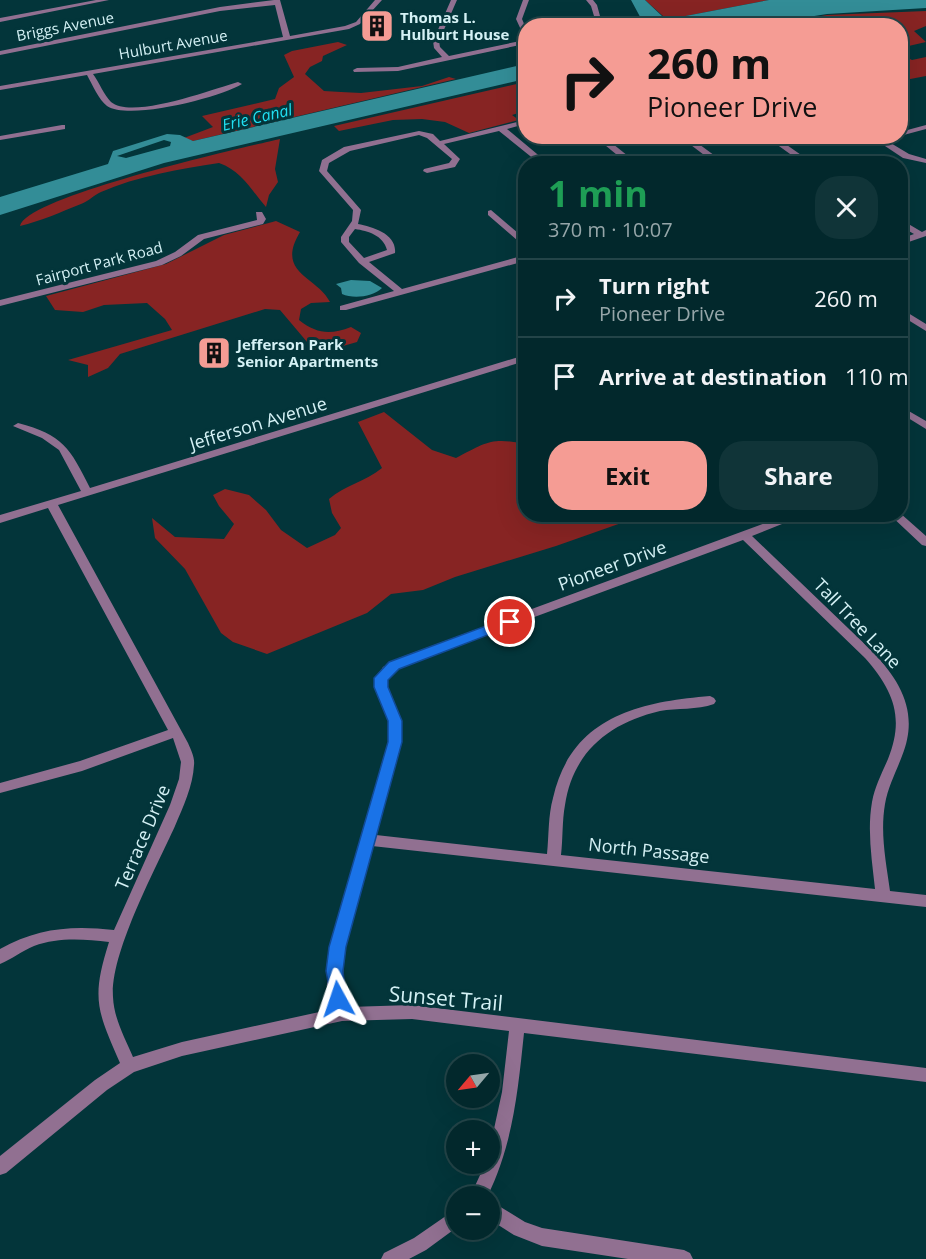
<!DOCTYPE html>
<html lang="en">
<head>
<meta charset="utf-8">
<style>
  body { margin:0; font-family:"Open Sans",sans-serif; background:#103438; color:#f1f3f6; height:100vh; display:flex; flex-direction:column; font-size:22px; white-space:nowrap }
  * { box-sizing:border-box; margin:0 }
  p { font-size:20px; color:#96a6a9 }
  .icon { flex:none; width:33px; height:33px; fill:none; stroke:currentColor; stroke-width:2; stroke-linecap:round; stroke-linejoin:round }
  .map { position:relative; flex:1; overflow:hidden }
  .side { position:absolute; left:518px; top:156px; width:390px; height:366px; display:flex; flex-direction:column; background:#02282c; border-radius:24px; box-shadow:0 6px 24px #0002,0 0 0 2px #234448 }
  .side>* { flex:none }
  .banner { position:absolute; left:518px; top:18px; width:390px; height:126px; border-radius:24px; box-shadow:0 6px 24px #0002,0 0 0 2px #234448; background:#f59c94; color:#111; overflow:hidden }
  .needle { width:39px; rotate:241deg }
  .buttons { position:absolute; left:446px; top:1054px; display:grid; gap:12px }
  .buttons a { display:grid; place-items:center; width:54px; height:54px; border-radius:50%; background:#02282c; box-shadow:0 6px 24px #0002,0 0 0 2px #234448; font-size:30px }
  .pin { position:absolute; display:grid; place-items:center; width:51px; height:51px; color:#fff; margin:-26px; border:3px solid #fff; border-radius:50%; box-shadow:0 2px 6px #0007 }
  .me { position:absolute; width:66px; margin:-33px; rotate:355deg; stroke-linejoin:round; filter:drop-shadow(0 0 4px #0008) }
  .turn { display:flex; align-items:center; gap:21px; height:126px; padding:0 30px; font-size:27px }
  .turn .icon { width:78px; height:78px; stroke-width:2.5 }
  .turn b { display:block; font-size:42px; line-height:51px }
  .round { display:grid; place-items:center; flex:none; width:63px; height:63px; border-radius:24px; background:#103438 }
  .headline { display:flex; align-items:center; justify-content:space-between; height:102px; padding:0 30px }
  h1 { font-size:36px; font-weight:700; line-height:45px; color:#1e9e55 }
  .button { display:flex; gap:12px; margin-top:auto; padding:12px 30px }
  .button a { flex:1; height:69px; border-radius:24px; background:#f59c94; color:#111; font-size:24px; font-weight:700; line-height:69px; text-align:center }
  .button a+a { background:#103438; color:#f1f3f6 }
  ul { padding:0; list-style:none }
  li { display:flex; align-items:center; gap:18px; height:78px; padding:0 30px; border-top:2px solid #234448 }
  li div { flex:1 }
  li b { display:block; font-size:22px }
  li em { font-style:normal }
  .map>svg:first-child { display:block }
  .green { fill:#872423 }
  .water { fill:#338d97; fill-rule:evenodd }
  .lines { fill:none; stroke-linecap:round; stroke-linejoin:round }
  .minor { fill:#917091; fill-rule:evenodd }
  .route { fill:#1a73e8; stroke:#114b97; stroke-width:1.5 }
  .labels { text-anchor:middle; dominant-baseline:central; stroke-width:6; stroke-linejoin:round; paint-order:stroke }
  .far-poi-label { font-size:15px; font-weight:bold; fill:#d4f1f5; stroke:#03353a; text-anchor:start }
  .far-street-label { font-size:15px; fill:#d4f1f5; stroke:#03353a }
  .far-water-label { font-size:16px; font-style:italic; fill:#21dff1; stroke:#03353a }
  .street-label { font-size:18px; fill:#d4f1f5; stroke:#03353a }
  .near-street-label { font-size:21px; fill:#d4f1f5; stroke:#03353a }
</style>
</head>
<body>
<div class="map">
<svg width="926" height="1259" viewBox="0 0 926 1259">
  <rect width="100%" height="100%" fill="#03353a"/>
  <path class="green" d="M645 0H769L675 18 663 16Z
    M926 11V26L914 31 926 42 900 48V26L768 25 827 15Z
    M338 42 347 45 323 56 322 61 310 67 305 74 324 91 341 92 361 93 422 86 449 77 456 79 193 141 184 138 213 127 202 116 275 99 279 88 294 77 284 55 292 51Z
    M900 54 912 60 926 57V76L900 81Z
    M525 82V111L512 115 519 120 469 133 445 122 422 119 393 120 339 131 334 126Z
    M280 139 275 169 278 182 269 195 266 207C251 190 242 171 219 163 181 169 137 176 101 192 94 195 89 201 81 204 61 212 41 221 20 226 28 196 242 148 280 139Z
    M276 221 300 232C275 274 317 276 330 302L311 303 301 309 299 320C317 334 330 335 351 327L361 333 357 342 329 350 313 349 280 310 265 309 120 354 108 368 88 377V365L68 360 172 330 165 319 147 303 104 305 83 312 55 310 46 296 166 264 224 235Z
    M384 412 432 450 456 458C486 442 492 437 525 444V514L644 515 556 546 455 577 423 590 391 594 367 613 267 654 233 642 221 633 185 569 155 538 152 518 175 537 224 539 234 524 219 506 213 495 225 489 249 495 266 510 281 530 307 548 335 535 341 528 332 513 329 499C345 485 365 482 382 468L358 422Z"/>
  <path class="water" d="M631 0H645L662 16 675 18 769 0H926V8L827 14 758 25 645 26Z
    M525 64V79L164 163 0 215V197L108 164 113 151 167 134 180 135 193 141ZM164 140 171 142 170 146 126 158 117 156Z
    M351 280 370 281 382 288C373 297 353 299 342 294L341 288 336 284Z"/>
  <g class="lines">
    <path class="minor" d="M96 0H109L0 22V18Z
      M274 0H280L290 36 345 26 356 22 375 0H382L360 24 349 29 93 74C99 82 104 95 111 102 132 120 213 89 238 82L242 84C221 97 130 121 107 106 99 100 92 84 87 75L0 90V86L283 37 275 5 220 11 0 55V51L220 7Z
      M451 0H457L439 41 440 47 449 56 525 40V44L398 71 354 72 353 70 357 68 398 67 442 57 434 48 433 41Z
      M523 0H529L522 19 525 26V34L522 32 516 19Z
      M586 0H593L597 5 600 16 596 26H589L594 16 591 6Z
      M525 120V124L507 129 549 164H540L499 131 444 144 460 159 455 167 427 173 423 171 424 169 449 163 452 159 427 138 419 135 350 151 329 163 327 171 361 210 358 224C373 227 397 234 395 253L369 262 402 289 525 255V261L346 310H340V306L394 291 359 263 341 242V237L352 221 353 210 319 171 322 160 344 147 419 131 433 134 440 141ZM355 229C368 231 383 235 387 250L364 258 349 242V237Z
      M62 125H65V129L0 140V136Z
      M926 125V129L900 136V132Z
      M594 136H603L638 164H628Z
      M679 136H688L726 164H716Z
      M765 136H774L814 164H804Z
      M870 136H879L909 154 926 159V163L903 158Z
      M491 210 525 239V247L488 215V211Z
      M256 212H262L266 219 263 224 204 239 181 256 162 265 0 306V300L156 261 175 252 198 235 257 220Z
      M900 219 922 232 926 230V236L900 245V239L914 234 900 226Z
      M900 308 926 324V331L900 315Z
      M525 355V361L58 505 188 743C191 750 195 758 194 765 193 786 183 807 175 826 156 868 110 953 113 997 114 1019 125 1038 133 1057L182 1042 333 1009 327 985 330 947 389 742V721L374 683 383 667 399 658 790 514H807L752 536 873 652C902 683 919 714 902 756 896 772 888 787 885 804 880 833 886 862 890 891L926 895V907L372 846 344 947 343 985 348 1007 412 1005 926 1068V1082L524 1033C518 1090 513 1145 487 1197H470L485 1164H489V1152L502 1092 509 1031 412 1019 342 1021 182 1056 134 1072 107 1090 6 1173 0 1175V1156L95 1080 120 1063C97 1010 91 999 109 942 84 939 58 937 34 946 22 951 12 959 0 964V949C37 928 72 925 114 930L170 805 179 779 181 762 173 738 82 771 0 793V783L80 761 168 730 48 508 0 523V515L81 491 59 450 42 438 13 426 18 423C63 435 70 448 90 488ZM743 540 865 658C893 690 905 717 888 759 882 773 875 786 872 802 867 831 872 860 875 889L561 855C563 839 562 821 565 805 573 752 609 723 660 711 677 708 697 710 714 704L716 701 714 698 710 696C637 702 571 718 553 798 548 816 549 835 547 854L376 835 401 742V721L386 683 392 673 407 664Z
      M900 406 926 421V429L900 413Z
      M900 513 926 536V546L922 545 889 514Z
      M489 1200 525 1222 542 1228 684 1250 690 1253 693 1259H628L542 1246 514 1235 489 1219Z
      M456 1209V1228L426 1250 409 1259H381L384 1253 414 1238Z"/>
  </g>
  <path class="route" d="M510 617 516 622 514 625 399 669 388 680V687L402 721V742L346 947 343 971 346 999 344 1004 338 1007 332 1004 326 971 329 947 388 742V721L374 687V678L389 662Z"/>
  <defs>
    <symbol id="building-square" viewBox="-11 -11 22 22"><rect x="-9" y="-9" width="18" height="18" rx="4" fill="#f59c94" stroke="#03353a"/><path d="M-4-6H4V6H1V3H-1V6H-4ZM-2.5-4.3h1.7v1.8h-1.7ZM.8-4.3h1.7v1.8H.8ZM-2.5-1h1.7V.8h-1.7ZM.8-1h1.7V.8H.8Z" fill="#111"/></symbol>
  </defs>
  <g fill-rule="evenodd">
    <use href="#building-square" x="358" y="7" width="38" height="38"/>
    <use href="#building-square" x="195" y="334" width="38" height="38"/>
  </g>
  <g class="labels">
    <g class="far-poi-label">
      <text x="400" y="17">Thomas L.<tspan x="400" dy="17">Hulburt House</tspan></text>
      <text x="237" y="344">Jefferson Park<tspan x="237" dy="17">Senior Apartments</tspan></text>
    </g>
    <g class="far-street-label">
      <text transform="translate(65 26) rotate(-11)">Briggs Avenue</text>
      <text transform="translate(173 44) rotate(-10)">Hulburt Avenue</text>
      <text transform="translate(99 263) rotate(-15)">Fairport Park Road</text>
    </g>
    <g class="far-water-label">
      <text transform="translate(257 117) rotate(-13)">Erie Canal</text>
    </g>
    <g class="street-label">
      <text transform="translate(258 423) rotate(-17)">Jefferson Avenue</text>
      <text transform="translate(612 565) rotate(-20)">Pioneer Drive</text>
      <text transform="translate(858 623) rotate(46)">Tall Tree Lane</text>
      <text transform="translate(142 837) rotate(-67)">Terrace Drive</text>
      <text transform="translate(649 850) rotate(6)">North Passage</text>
    </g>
    <g class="near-street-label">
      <text transform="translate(446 998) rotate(5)">Sunset Trail</text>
    </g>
  </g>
</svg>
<div class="buttons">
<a><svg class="needle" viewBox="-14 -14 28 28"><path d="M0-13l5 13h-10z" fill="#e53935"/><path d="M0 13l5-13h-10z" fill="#96a6a9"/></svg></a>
<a>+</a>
<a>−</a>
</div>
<div class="pin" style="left:510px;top:622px;background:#d93025"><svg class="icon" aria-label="arrive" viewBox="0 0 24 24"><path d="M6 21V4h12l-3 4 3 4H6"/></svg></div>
<svg class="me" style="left:338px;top:999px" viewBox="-20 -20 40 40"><path d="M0-17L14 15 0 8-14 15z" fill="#1a73e8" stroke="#fff" stroke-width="4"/></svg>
<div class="banner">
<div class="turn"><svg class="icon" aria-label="right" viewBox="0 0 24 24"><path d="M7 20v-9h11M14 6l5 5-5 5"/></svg><div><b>260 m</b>Pioneer Drive</div></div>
</div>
<section class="side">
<div class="headline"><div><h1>1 min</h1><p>370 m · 10:07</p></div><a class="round"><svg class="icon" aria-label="close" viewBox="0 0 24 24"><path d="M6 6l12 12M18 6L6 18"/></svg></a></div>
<ul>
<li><svg class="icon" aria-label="right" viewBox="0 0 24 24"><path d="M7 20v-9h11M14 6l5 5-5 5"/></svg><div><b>Turn right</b><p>Pioneer Drive</p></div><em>260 m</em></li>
<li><svg class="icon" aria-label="arrive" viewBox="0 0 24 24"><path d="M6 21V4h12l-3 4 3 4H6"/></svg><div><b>Arrive at destination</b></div><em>110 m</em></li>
</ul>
<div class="button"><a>Exit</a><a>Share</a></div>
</section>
</div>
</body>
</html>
